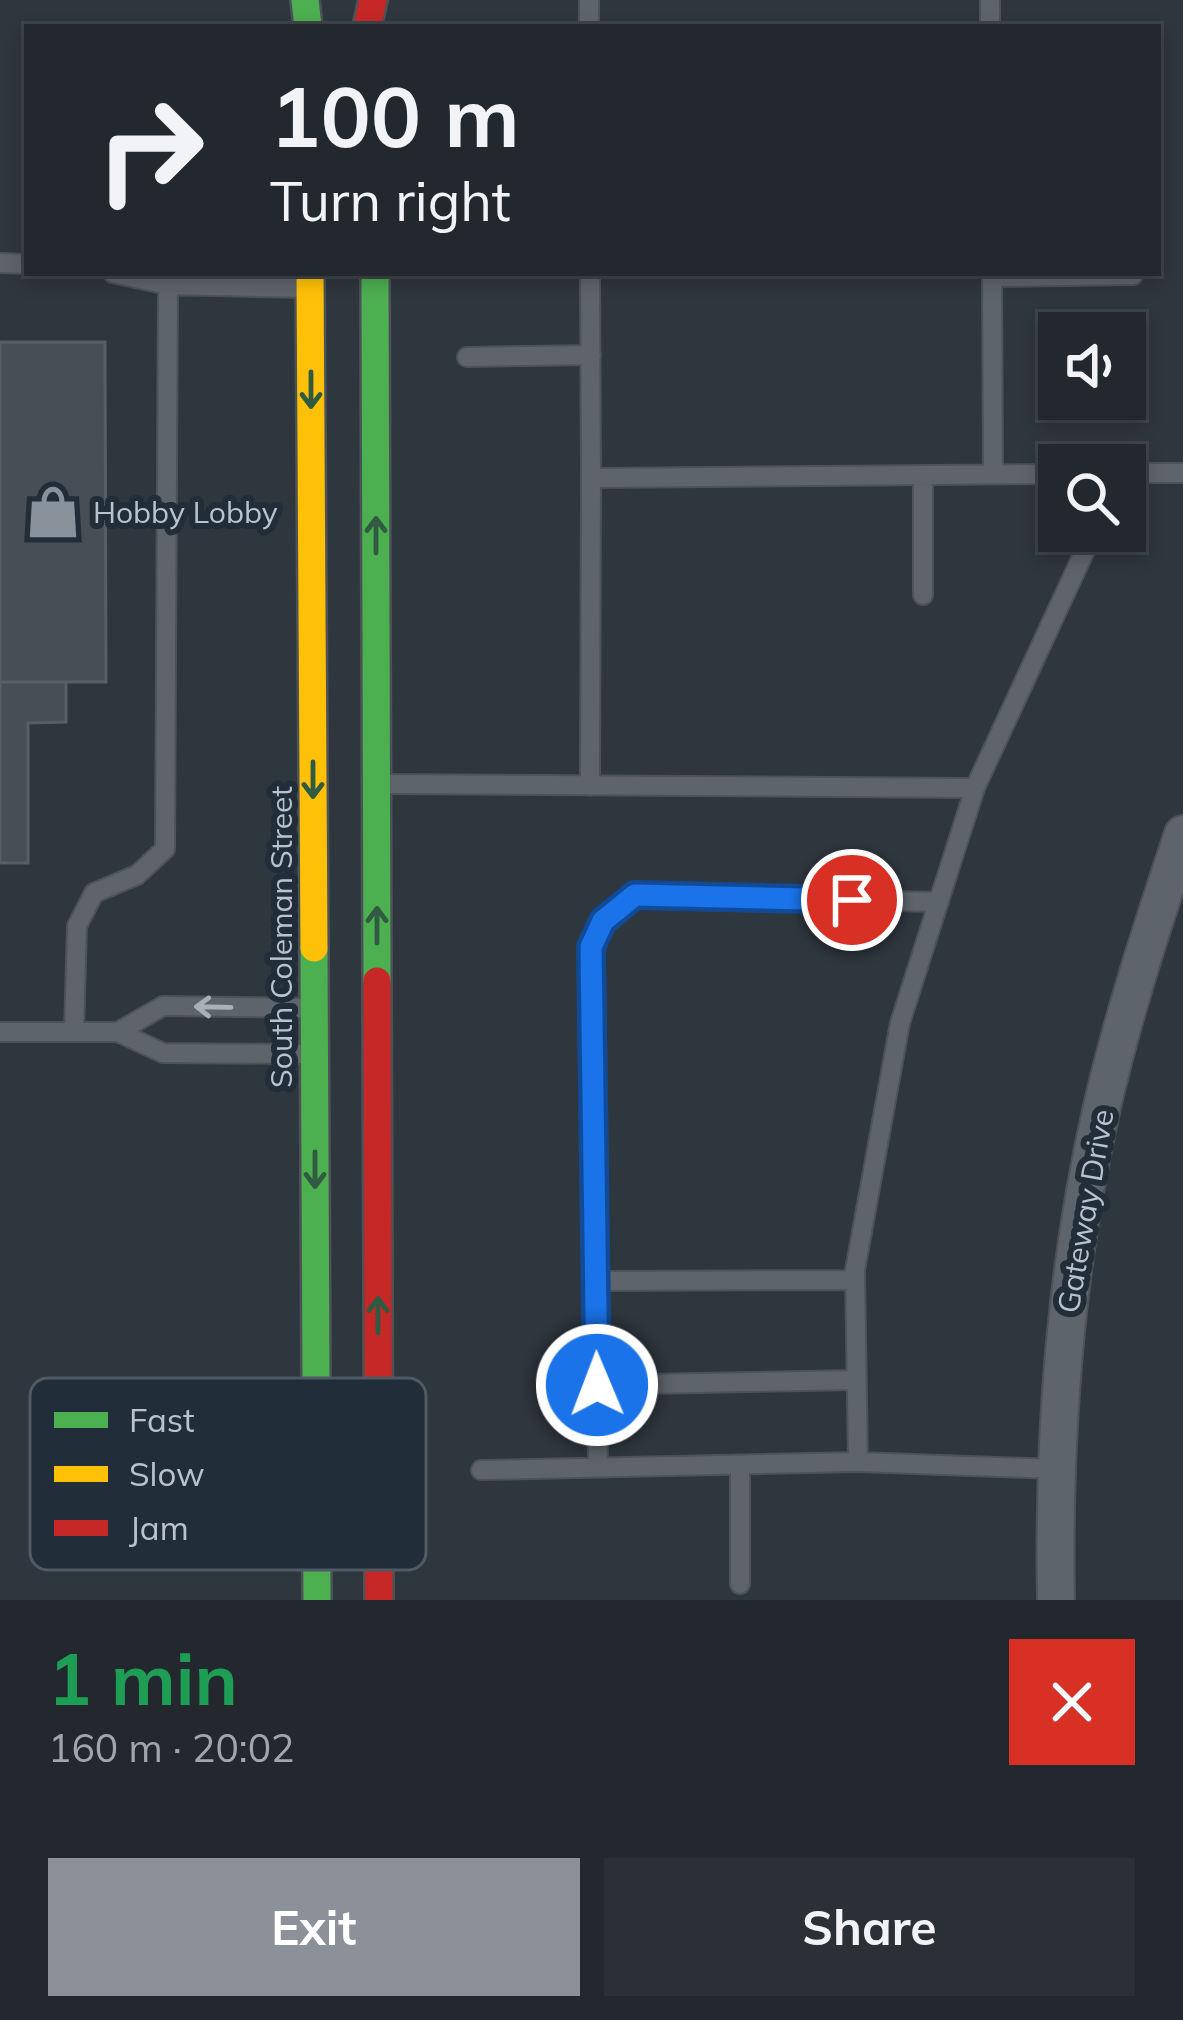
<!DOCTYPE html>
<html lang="en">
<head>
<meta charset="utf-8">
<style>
  body { margin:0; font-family:Mulish,sans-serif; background:#2a3036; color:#f1f3f6; height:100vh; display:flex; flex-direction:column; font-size:45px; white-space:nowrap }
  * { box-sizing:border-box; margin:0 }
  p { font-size:39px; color:#a2a6aa }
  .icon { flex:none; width:66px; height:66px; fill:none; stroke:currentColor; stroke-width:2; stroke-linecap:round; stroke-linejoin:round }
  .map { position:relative; height:1600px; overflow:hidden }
  .drawer { display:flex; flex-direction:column; background:#22282e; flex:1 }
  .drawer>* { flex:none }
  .guide { position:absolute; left:24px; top:24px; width:1137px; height:252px; border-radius:0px; box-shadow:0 6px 18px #0003,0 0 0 3px #3f444a; background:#22282e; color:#f1f3f6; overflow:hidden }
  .tools { position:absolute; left:1038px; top:312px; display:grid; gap:24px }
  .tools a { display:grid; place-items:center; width:108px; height:108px; border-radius:0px; background:#22282e; box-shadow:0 6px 18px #0003,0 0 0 3px #3f444a; font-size:60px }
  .pin { position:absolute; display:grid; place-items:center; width:102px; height:102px; color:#fff; margin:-51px; border:6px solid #fff; border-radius:50%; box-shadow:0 3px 12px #0007 }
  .me { position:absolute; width:132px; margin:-66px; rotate:359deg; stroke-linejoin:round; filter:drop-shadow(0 0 9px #0008) }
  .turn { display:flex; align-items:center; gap:42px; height:252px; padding:0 48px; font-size:54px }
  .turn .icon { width:156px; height:156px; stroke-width:2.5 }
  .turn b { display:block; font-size:84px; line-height:102px }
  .round { display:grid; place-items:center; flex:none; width:126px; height:126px; border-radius:0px; background:#2a3036 }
  .headline { display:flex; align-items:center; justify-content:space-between; height:204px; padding:0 48px }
  h1 { font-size:72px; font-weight:700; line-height:90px; color:#1e9e55 }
  .action { display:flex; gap:24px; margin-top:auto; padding:24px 48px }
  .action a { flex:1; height:138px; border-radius:0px; background:#8c9099; color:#fff; font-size:48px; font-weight:700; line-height:138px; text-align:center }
  .action a+a { background:#2a3036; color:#f1f3f6 }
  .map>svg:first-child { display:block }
  .building { fill:#484e55; stroke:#575e65; stroke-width:3 }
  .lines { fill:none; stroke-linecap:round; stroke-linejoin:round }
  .lane-casing { stroke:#4d5258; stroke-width:22 }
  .street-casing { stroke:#4d5258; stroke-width:40 }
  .fast-casing { stroke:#4d5258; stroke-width:32 }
  .slow-casing { stroke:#4d5258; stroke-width:32 }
  .jam-casing { stroke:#4d5258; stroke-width:32 }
  .lane { stroke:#5e646b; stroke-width:18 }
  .street { stroke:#5e646b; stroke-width:36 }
  .fast { stroke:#4caf50; stroke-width:27 }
  .slow { stroke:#ffc107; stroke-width:27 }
  .jam { stroke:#c62828; stroke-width:27 }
  .oneway { stroke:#305a41 }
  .oneway2 { stroke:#a8b0b9 }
  .route-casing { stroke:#114b97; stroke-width:30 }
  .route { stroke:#1a73e8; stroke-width:21 }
  .labels { text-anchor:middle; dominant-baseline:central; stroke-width:12; stroke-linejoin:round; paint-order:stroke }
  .poi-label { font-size:30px; fill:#bac3cd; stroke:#212d39; text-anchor:start }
  .street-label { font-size:30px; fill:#bac3cd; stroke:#212d39 }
  .key { fill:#212d39; stroke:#4f5a65; stroke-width:3 }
  .key-label { font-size:33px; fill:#bac3cd }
</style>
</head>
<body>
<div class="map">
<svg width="1183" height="1600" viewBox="0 0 1183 1600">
  <rect width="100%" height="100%" fill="#2e363e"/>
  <path class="building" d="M0 342H105L106 682H0Z
    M0 682H66V722L28 723V863H0Z"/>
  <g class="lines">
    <defs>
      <path id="lane" d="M589 0V27
        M990 27V0
        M0 263 27 264
        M113 273 168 285 305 288
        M590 273 591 478 1059 474
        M992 273 993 474
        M992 277 1133 275
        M467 357 591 355
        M1125 473H1183
        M923 595V475
        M380 784 975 788
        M590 786 591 478
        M0 1032H118L163 1053 309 1054
        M74 1032 77 926 94 893 137 875 165 849 168 285
        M118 1032 163 1006 311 1008
        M595 1281 855 1280
        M597 1385 856 1380
        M858 1462 855 1270 900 1023 975 788 1094 531
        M598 1467 591 947 603 921 635 895 939 902
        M481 1470 858 1462 1055 1469
        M740 1584V1465"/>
      <path id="street" d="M1056 1600C1053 1434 1065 1269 1102 1107 1123 1015 1153 924 1183 834"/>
      <path id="fast" d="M305 0 308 27
        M375 273 377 981
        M314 948 317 1600"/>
      <path id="slow" d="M310 273 314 948"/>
      <path id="jam" d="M367 27 373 0
        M377 981 379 1600"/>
    </defs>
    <use href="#lane" class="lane-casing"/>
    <use href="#street" class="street-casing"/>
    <use href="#fast" class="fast-casing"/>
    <use href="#slow" class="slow-casing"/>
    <use href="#jam" class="jam-casing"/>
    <use href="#lane" class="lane"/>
    <use href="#street" class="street"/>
    <use href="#fast" class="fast"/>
    <use href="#slow" class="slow"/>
    <use href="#jam" class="jam"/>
  </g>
  <defs><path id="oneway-shaft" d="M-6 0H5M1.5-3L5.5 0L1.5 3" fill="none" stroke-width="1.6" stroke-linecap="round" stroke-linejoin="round" transform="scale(3)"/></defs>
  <g class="oneway">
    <use href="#oneway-shaft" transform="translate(311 390) rotate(90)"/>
    <use href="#oneway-shaft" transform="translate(376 535) rotate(-90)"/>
    <use href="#oneway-shaft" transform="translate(313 780) rotate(90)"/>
    <use href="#oneway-shaft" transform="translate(377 925) rotate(-90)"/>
    <use href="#oneway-shaft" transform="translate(315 1170) rotate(90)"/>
    <use href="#oneway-shaft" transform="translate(378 1315) rotate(-90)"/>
  </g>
  <use class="oneway2" href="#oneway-shaft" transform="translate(213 1007) rotate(-179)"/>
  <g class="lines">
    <defs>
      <path id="route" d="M597 1385 591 947 603 921 635 895 852 900"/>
    </defs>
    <use href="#route" class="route-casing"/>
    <use href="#route" class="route"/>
  </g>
  <defs>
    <symbol id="shop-bare" viewBox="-9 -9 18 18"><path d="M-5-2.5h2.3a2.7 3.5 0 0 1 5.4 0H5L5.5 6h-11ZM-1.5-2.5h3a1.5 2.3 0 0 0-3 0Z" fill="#89929b" stroke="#212d39" stroke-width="2.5" paint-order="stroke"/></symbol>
  </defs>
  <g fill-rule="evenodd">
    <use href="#shop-bare" x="15" y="474" width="76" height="76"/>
  </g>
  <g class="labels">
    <g class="poi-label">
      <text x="93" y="512">Hobby Lobby</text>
    </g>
    <g class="street-label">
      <text transform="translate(281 937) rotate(-90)">South Coleman Street</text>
      <text transform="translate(1085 1211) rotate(-80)">Gateway Drive</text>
    </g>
  </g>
  <rect x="30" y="1378" width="396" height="192" rx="18" class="key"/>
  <rect x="54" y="1412" width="54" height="16" fill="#4caf50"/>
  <rect x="54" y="1466" width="54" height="16" fill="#ffc107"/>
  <rect x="54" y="1520" width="54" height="16" fill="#c62828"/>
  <g class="key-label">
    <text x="129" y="1432">Fast</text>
    <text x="129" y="1486">Slow</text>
    <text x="129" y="1540">Jam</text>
  </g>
</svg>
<div class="tools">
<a><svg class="icon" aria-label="sound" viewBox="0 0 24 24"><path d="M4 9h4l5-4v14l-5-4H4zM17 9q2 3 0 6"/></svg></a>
<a><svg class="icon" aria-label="search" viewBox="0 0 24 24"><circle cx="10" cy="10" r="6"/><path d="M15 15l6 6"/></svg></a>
</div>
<div class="pin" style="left:852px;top:900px;background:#d93025"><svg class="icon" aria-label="arrive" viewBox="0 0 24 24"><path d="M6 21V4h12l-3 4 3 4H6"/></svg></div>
<svg class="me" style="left:597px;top:1385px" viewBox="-20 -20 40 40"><circle r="17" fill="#1a73e8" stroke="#fff" stroke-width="3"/><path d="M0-11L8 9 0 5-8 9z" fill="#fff"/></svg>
<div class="guide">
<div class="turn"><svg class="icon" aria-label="right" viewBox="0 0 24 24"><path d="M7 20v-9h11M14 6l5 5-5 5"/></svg><div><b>100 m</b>Turn right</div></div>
</div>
</div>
<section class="drawer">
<div class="headline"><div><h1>1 min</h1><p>160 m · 20:02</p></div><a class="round" style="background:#d93025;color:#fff"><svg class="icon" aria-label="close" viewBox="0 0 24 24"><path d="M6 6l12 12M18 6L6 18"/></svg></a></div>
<div class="action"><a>Exit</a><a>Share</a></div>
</section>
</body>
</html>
